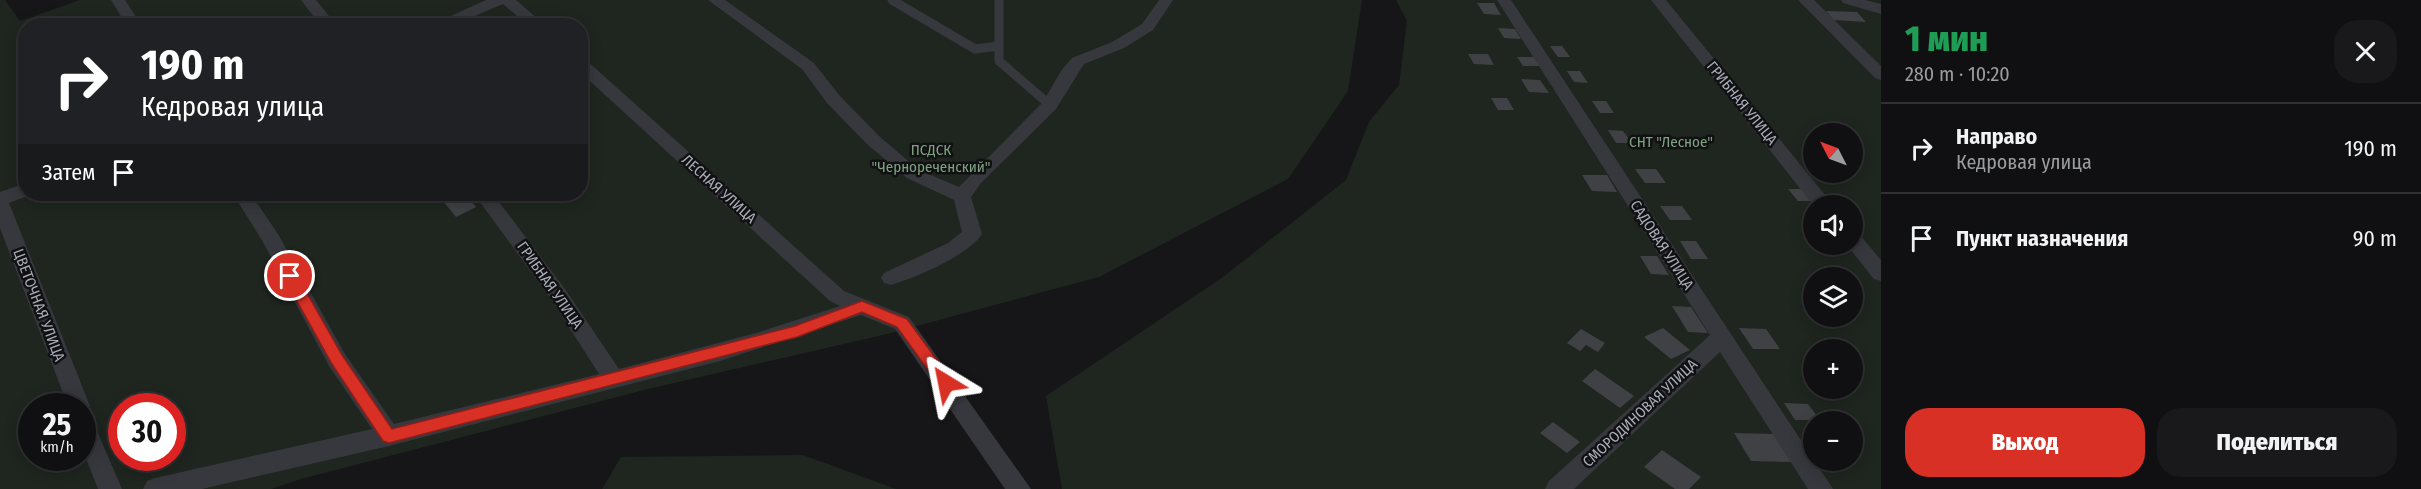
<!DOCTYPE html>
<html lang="ru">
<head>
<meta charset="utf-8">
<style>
  body { margin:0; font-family:"Fira Sans Condensed",sans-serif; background:#19191b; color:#f1f3f6; height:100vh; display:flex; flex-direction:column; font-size:22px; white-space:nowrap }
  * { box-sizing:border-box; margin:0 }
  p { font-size:20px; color:#9c9d9f }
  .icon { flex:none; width:33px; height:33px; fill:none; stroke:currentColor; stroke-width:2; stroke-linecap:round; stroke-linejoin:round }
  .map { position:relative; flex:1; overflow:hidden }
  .panel { display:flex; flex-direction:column; background:#101012; width:540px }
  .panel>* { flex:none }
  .banner { position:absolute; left:18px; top:18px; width:570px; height:183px; border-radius:24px; box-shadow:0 3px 15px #0003,0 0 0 2px #303032; background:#202124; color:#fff; overflow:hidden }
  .needle { width:39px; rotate:312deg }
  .buttons { position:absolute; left:1803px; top:123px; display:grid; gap:12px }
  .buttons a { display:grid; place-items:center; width:60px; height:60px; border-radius:50%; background:#101012; box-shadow:0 3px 15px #0003,0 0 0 2px #303032; font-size:30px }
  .speed { position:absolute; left:18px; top:393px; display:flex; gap:12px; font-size:30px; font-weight:700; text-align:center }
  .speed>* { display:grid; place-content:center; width:78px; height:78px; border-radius:50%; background:#101012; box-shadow:0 3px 15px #0003,0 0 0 2px #303032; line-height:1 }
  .speed small { font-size:15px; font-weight:400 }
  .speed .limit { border:9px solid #d22; background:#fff; color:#111 }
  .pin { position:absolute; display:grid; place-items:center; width:51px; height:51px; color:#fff; margin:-26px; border:3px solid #fff; border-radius:50%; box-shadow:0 2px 6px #0007 }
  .me { position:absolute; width:66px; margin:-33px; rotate:325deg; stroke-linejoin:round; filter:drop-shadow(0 0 4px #0008) }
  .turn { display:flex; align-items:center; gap:21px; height:126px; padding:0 24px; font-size:27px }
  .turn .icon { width:78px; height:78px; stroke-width:2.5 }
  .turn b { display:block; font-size:42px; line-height:51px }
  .then { display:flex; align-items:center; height:57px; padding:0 24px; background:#0003; gap:12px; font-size:22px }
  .round { display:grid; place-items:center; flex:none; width:63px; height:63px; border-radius:24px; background:#19191b }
  .summary { display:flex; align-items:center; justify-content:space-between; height:102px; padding:0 24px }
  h1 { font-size:36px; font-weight:800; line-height:45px; color:#1e9e55 }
  .primary-button { display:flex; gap:12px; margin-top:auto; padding:12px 24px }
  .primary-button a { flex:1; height:69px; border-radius:24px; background:#d93025; color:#fff; font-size:24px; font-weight:800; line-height:69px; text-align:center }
  .primary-button a+a { background:#19191b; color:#f1f3f6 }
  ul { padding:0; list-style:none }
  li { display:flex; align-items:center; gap:18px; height:90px; padding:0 24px; border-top:2px solid #303032 }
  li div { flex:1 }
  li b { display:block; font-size:22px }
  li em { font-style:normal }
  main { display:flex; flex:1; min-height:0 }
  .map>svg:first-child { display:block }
  .green { fill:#1e261f; fill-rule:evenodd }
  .building { fill:#404145 }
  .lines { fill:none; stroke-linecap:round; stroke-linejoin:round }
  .service { stroke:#37383d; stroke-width:9 }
  .minor { fill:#37383d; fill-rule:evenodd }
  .route { fill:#d93025; stroke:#8d1f18; stroke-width:1.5 }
  .labels { text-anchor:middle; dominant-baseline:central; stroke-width:5; stroke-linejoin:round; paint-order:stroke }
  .street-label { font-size:15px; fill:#a8adb8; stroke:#111113 }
  .park-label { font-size:15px; fill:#7fa381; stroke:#111113 }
</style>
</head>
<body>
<main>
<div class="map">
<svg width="1881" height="489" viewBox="0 0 1881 489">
  <rect width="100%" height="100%" fill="#161618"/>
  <path class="green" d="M0 0H5L20 21 80 0H1362L1348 91 1288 179 1099 277 883 335 648 389 301 479 271 489H0ZM26 26H580V194H26ZM32 406H82V458H32ZM122 406H172V458H122Z
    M1396 0H1881V489H1062L1046 396 1223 277 1346 180 1369 122 1399 85 1407 21ZM1814 134H1852V172H1814ZM1814 206H1852V244H1814ZM1814 278H1852V316H1814ZM1814 350H1852V388H1814ZM1814 422H1852V460H1814Z
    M803 455 896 489H602L621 457Z"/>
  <path class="building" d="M1477 3H1494L1501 15 1484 14Z
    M1826 11 1857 12 1866 22 1834 20Z
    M1498 28 1515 29 1521 39 1504 38Z
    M1550 46H1562L1570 57H1558Z
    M1468 54H1488L1494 65 1474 64Z
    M1517 57H1537L1542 66H1523Z
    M1567 71H1580L1588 83 1574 82Z
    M1521 79 1540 80 1549 93 1529 92Z
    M1491 98H1507L1514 110H1498Z
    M1592 101H1606L1614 113H1600Z
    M1608 130 1623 131 1632 143H1616Z
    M1635 169H1656L1666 183H1645Z
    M1582 175H1607L1617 192 1592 191Z
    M1788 189H1802L1812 201H1798Z
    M458 194H465L476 207 456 217 443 201Z
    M1660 206H1682L1692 220H1670Z
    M1680 241H1696L1708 259H1691Z
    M1640 256H1657L1669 275 1651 274Z
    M1672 306 1691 307 1708 333 1688 332Z
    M1663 328 1690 350 1671 359 1644 337Z
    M1739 328 1766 329 1780 349H1753Z
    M1581 329 1605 343 1598 352 1586 345 1580 351 1567 343Z
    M1595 369 1634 396 1620 408 1582 381Z
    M1784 403 1808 404 1820 420H1795Z
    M1553 422 1580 442 1567 453 1540 433Z
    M1734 433 1774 434 1792 462 1751 461Z
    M1662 450 1701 477 1689 489H1675L1644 467Z"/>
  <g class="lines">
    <path class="service" d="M892 0 975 49 999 46
      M999 0V61L1050 105"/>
    <path class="minor" d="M111 0H125L142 26H127Z
      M301 0H316L337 26H321Z
      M486 0H516L546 26H529L503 4 451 26H429Z
      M708 0H725L814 63 839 95 880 137 919 170 959 187 1043 102 1061 71 1072 58 1112 42 1142 24 1159 0H1173L1153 30 1124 48 1084 64 1056 109 981 183 971 197 982 234C969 255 915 278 891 285L884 283 881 278 884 273 948 243 962 232 954 200 907 178 868 145 827 103 802 69Z
      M1497 0H1511L1833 489H1808L1720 352 1574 489H1545L1549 481 1710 335Z
      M1651 0H1666L1834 206H1814Z
      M1798 0H1814L1881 66V80L1875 78Z
      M1841 0H1865L1881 4V14L1843 3Z
      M580 58 586 60 844 291 909 317 1031 489H1005L895 329 861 315 720 361 389 446 202 489H143L147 481 155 478 372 429 329 366 263 242 233 194H251L278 234 345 354 394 424 599 374 551 299 474 194H493L565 289 619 369 756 333 840 306 830 301 580 72Z
      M26 183V194H32L9 203 90 406 88 410 122 489H98L82 448V406H68L0 228V192Z
      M1852 232 1859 234 1881 260V281L1874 279 1846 244H1852Z"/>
  </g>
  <path class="route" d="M290 270 295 272 342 355 392 429 795 326 862 301 907 319 954 383 946 390 941 388 897 327 862 312 797 337 389 443 383 441 332 364 283 276Z"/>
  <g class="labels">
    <g class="street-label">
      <text transform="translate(1742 103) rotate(51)">ГРИБНАЯ УЛИЦА</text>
      <text transform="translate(719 189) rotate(42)">ЛЕСНАЯ УЛИЦА</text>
      <text transform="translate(1662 245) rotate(57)">САДОВАЯ УЛИЦА</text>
      <text transform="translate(550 285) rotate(55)">ГРИБНАЯ УЛИЦА</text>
      <text transform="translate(39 305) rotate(69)">ЦВЕТОЧНАЯ УЛИЦА</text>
      <text transform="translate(1640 413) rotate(-43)">СМОРОДИНОВАЯ УЛИЦА</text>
    </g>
    <g class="park-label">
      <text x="1671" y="142">СНТ "Лесное"</text>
      <text x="931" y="150">ПСДСК<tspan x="931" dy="17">"Чернореченский"</tspan></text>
    </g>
  </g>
</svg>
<div class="buttons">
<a><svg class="needle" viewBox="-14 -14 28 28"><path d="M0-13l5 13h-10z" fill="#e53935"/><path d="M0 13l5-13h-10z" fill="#9c9d9f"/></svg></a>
<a><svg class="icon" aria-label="sound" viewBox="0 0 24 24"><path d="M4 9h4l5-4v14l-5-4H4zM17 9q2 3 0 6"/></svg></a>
<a><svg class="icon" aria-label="layers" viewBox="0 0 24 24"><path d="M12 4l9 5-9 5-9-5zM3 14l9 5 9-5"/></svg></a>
<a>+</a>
<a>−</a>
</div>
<div class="speed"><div>25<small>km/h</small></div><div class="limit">30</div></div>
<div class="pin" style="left:290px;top:276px;background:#d93025"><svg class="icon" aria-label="arrive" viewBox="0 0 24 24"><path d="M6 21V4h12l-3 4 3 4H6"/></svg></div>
<svg class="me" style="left:946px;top:383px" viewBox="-20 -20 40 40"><path d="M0-17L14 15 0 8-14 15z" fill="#d93025" stroke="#fff" stroke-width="4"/></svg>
<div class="banner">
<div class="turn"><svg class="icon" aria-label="right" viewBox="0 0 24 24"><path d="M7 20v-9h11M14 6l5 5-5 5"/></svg><div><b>190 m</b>Кедровая улица</div></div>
<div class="then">Затем<svg class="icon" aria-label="arrive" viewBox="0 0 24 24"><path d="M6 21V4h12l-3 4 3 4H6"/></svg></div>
</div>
</div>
<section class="panel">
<div class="summary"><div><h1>1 мин</h1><p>280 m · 10:20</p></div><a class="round"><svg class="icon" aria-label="close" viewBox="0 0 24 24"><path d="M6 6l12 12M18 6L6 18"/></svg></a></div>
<ul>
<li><svg class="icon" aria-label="right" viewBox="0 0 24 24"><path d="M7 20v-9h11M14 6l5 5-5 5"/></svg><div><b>Направо</b><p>Кедровая улица</p></div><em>190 m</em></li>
<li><svg class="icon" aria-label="arrive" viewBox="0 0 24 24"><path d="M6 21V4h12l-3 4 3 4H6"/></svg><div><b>Пункт назначения</b></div><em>90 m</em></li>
</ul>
<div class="primary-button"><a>Выход</a><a>Поделиться</a></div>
</section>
</main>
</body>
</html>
